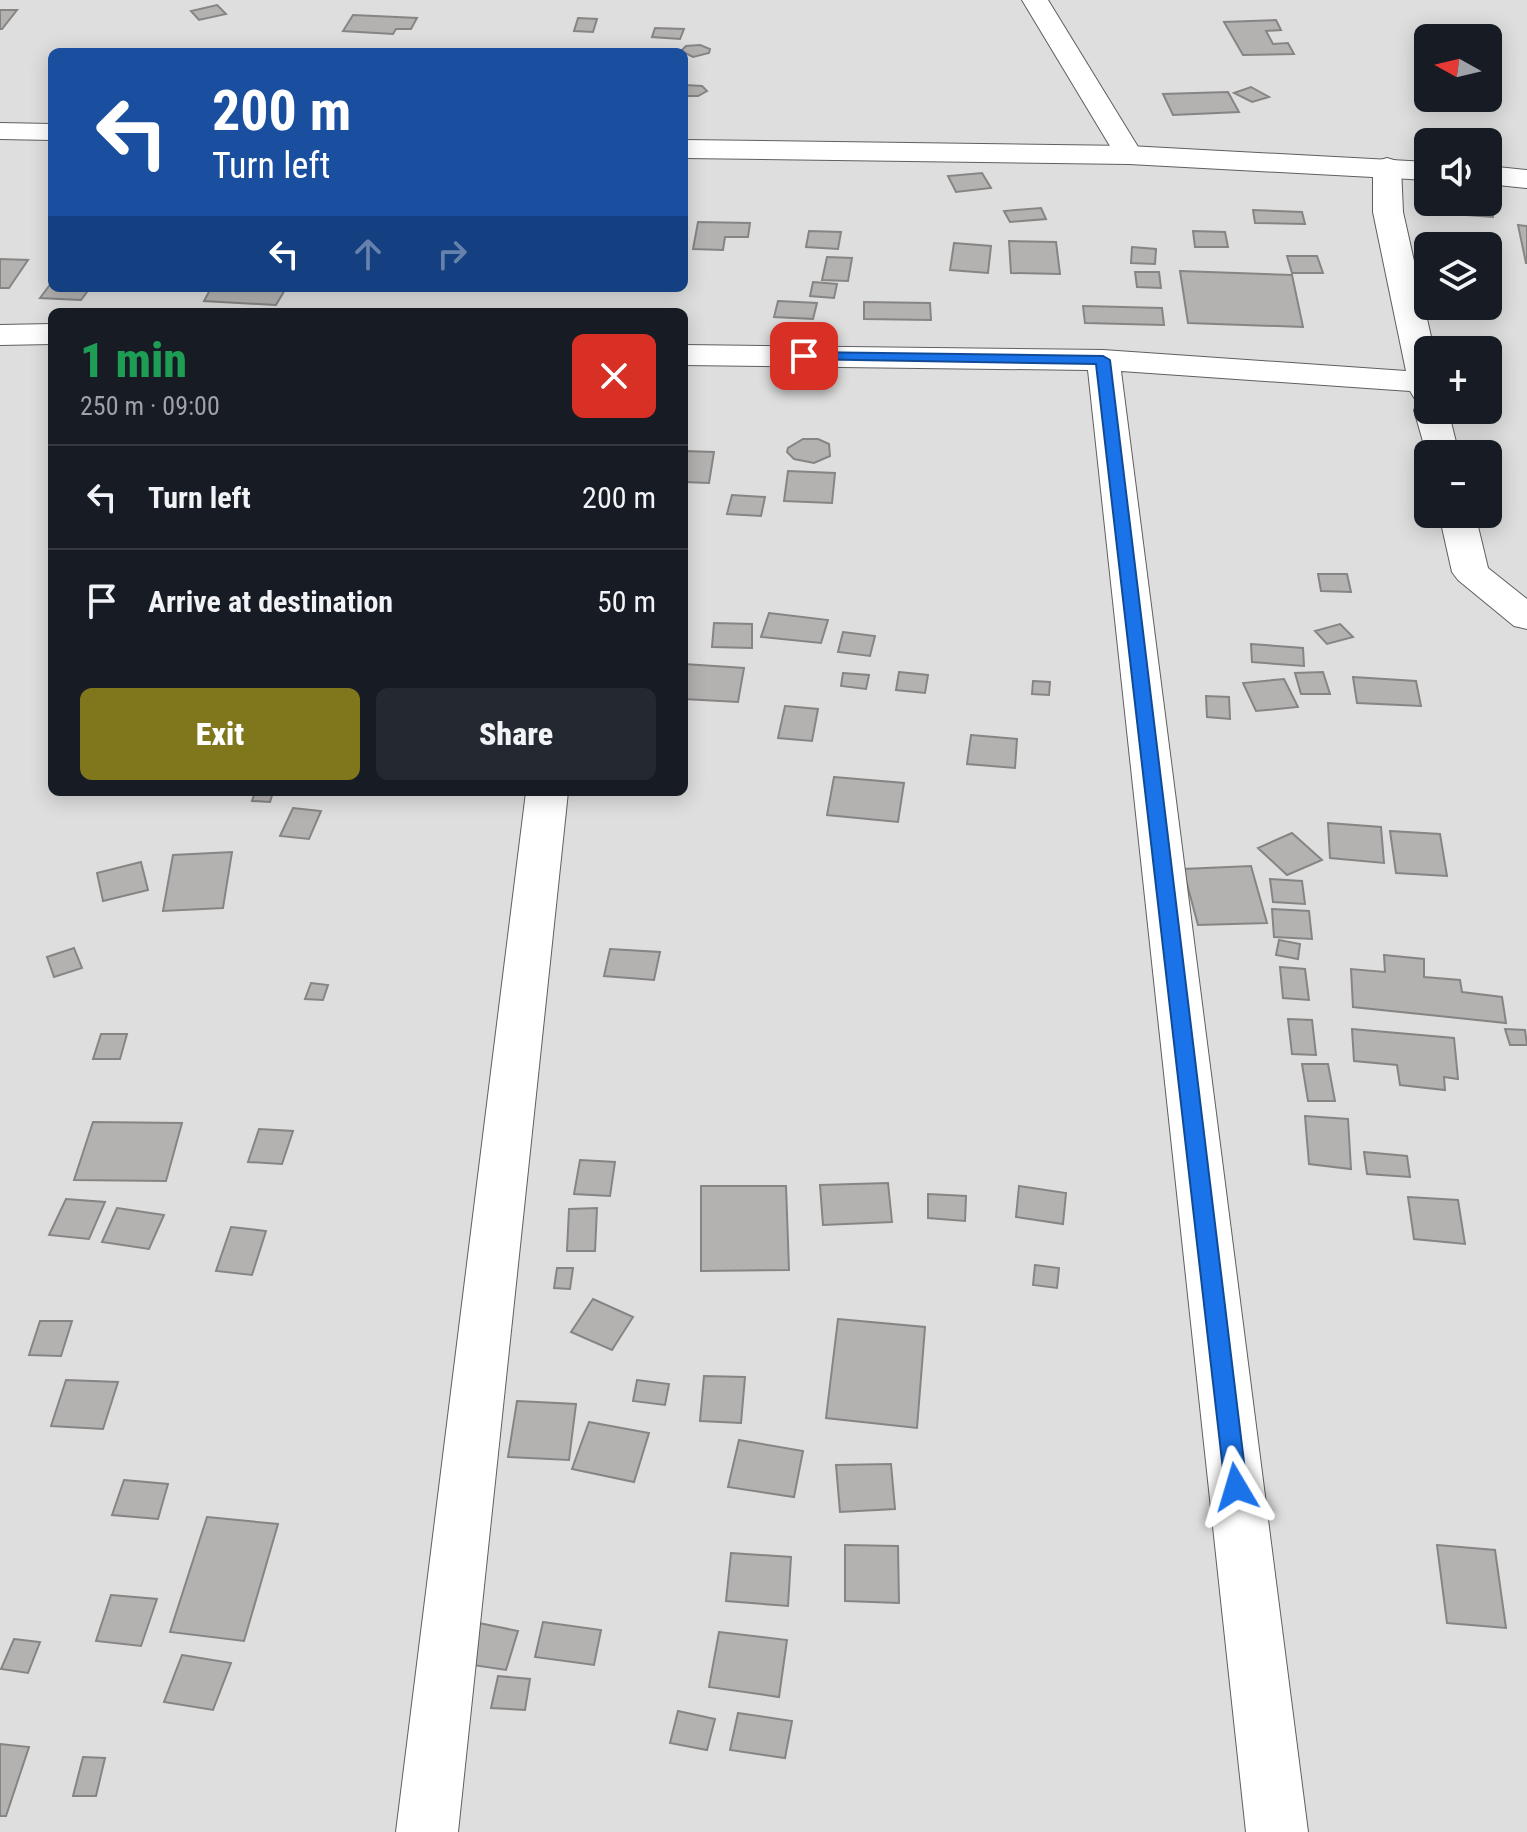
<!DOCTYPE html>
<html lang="en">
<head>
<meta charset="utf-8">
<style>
  body { margin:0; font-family:"Roboto Condensed",sans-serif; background:#242831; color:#f1f3f6; height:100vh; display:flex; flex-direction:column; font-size:30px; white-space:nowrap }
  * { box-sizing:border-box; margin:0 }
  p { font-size:26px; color:#9ea1a6 }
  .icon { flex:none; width:44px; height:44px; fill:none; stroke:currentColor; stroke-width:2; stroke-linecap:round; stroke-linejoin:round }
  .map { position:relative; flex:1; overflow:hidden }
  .sheet { position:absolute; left:48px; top:308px; width:640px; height:488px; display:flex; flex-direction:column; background:#171b24; border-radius:12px; box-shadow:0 4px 20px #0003 }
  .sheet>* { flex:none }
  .hud { position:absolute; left:48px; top:48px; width:640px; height:244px; border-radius:12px; box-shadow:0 4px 20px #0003; background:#1a4fa0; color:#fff; overflow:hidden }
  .needle { width:52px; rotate:278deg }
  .fabs { position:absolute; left:1414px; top:24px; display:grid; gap:16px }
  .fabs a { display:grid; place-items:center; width:88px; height:88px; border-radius:12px; background:#171b24; box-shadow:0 4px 20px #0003; font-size:40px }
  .pin { position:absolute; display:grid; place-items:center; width:68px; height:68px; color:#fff; margin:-34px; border-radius:16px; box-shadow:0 4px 12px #0006 }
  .me { position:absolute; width:88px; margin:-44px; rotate:353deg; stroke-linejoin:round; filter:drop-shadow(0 0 6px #0008) }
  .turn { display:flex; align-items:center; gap:28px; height:168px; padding:0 32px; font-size:36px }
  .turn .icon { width:104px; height:104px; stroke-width:2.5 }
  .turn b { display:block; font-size:56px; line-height:68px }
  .lanes { display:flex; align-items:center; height:76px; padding:0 32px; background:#0003; justify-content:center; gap:40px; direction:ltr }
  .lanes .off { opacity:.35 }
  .round { display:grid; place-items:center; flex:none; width:84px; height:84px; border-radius:12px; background:#242831 }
  .summary { display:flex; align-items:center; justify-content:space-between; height:136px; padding:0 32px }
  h1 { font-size:48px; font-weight:800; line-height:60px; color:#1e9e55 }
  .action { display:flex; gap:16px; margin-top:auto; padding:16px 32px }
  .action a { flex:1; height:92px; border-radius:12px; background:#80771c; color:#fff; font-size:32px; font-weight:800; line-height:92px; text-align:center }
  .action a+a { background:#242831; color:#f1f3f6 }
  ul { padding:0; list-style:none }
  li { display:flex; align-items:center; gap:24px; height:104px; padding:0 32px; border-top:2px solid #363941 }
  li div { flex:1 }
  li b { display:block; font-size:30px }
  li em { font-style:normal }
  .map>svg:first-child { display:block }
  .building { fill:#b4b2b1; stroke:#878584; stroke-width:2 }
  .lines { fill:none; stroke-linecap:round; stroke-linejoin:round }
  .minor-casing { stroke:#5f5f60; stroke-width:2 }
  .tertiary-casing { stroke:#5f5f60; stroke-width:2 }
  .minor { fill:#fff; fill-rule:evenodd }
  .tertiary { fill:#fff; fill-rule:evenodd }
  .route { fill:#1a73e8; stroke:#114b97; stroke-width:2 }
</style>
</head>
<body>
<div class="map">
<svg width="1527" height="1832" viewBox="0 0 1527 1832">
  <rect width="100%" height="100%" fill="#dededf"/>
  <path class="building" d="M217 5 226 14 199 20 191 11Z
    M0 10H17L2 29H0Z
    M353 15 417 18 411 29H396L393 34 343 31Z
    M578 18 597 19 593 32 574 31Z
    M1276 20 1281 30 1266 31 1273 44 1288 43 1294 54 1243 55 1224 22Z
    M655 28 684 29 680 39 652 37Z
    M700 45 710 49 709 53 693 57 681 51 686 46Z
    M685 85 702 86 707 91 698 96H684Z
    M1251 87 1269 97 1252 102 1234 93Z
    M1228 92 1239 112 1173 115 1163 94Z
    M982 173 991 188 956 192 948 176Z
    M1465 203 1492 205 1493 217 1467 215Z
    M1041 208 1046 219 1010 222 1004 211Z
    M1253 210 1302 212 1305 224 1255 223Z
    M698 222 750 223 748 237H725L723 250 693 249Z
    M1518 225 1527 226V263H1526Z
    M809 231 841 232 838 249 806 247Z
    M1193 231 1225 232 1228 247H1195Z
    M1009 241 1056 242 1060 274 1011 273Z
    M954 243 991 246 988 273 950 270Z
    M1132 247 1156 249 1155 264 1131 263Z
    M1287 256H1317L1323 273H1292Z
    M827 257 852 258 848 281 822 280Z
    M0 259 28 260 9 288H0Z
    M1180 271 1292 275 1303 327 1188 323Z
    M1135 272H1159L1161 288 1137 287Z
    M52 282V288H90L81 300 40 298Z
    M813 282 837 284 834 298 810 296Z
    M211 288H286L276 305 204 301Z
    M778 301 817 303 813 319 774 317Z
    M864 302 930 303 931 320 864 319Z
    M1083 306 1162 308 1164 325 1085 323Z
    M803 439H818L829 444 830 456 814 463 794 459 787 452 788 448Z
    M684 451 714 452 709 483 684 482Z
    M788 471 835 473 832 503 784 501Z
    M732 495 765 497 761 516 727 514Z
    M1318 574H1347L1351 592 1321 591Z
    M769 613 828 620 821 643 761 637Z
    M714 623 752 624V648L712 647Z
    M1340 624 1353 637 1327 644 1315 631Z
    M843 632 875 636 870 656 838 652Z
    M1251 644 1303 648 1304 666 1252 662Z
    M684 664 744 668 738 702 684 699Z
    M899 672 928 675 925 693 896 690Z
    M1323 672 1330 694H1301L1295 673Z
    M843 673 869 675 866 689 841 686Z
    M1353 677 1416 681 1421 706 1357 703Z
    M1284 679 1298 707 1256 711 1243 683Z
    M1033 681 1050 682 1049 695 1032 694Z
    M1206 696 1229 697 1230 719 1207 717Z
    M785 706 818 709 812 741 778 738Z
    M971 735 1017 739 1015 768 967 764Z
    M834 777 904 783 898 822 827 815Z
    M255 792H273L270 802 252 801Z
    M293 808 321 811 309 839 280 836Z
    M1328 823 1381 827 1384 863 1330 858Z
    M1390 831 1440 834 1447 876 1396 873Z
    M1292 833 1322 860 1287 875 1258 848Z
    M232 852 223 908 163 911 173 855Z
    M141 862 148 890 103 901 97 873Z
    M1251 866 1267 923 1198 925 1183 869Z
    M1270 879 1302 881 1305 904 1273 902Z
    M1272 909 1309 911 1312 939 1274 937Z
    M1279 940 1300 944 1298 959 1276 955Z
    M74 948 82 968 54 977 47 957Z
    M610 949 660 952 654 980 604 976Z
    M1384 955 1424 959V977L1460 980 1462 992 1502 997 1506 1023 1353 1007 1351 969 1385 972Z
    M1280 967 1305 969 1309 1000 1283 998Z
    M311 983 328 985 323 1000 305 999Z
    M1288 1019 1312 1020 1316 1055 1292 1054Z
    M1352 1029 1454 1038 1458 1079 1444 1077 1445 1090 1400 1085 1397 1065 1354 1061Z
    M1505 1029 1525 1030 1527 1045H1510Z
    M101 1034H127L120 1059H93Z
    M1302 1064H1328L1335 1101H1308Z
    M1305 1116 1348 1119 1351 1169 1309 1164Z
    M93 1122 182 1123 166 1181 74 1180Z
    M259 1129 293 1131 282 1164 248 1162Z
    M1364 1152 1407 1156 1410 1177 1367 1174Z
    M580 1160 615 1162 610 1196 574 1194Z
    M888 1183 892 1222 823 1225 820 1185Z
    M701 1186H786L789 1270 701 1271Z
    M1019 1186 1066 1193 1063 1224 1016 1217Z
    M928 1194 966 1196 965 1221 928 1218Z
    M1408 1197 1458 1200 1465 1244 1414 1239Z
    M66 1199 105 1202 89 1239 49 1235Z
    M117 1208 164 1215 149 1249 102 1242Z
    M597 1208 595 1251H567L569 1209Z
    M231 1227 266 1231 252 1275 216 1271Z
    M1035 1265 1059 1268 1057 1288 1033 1285Z
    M557 1268H573L570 1289 554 1288Z
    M593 1299 633 1317 612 1350 571 1332Z
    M838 1319 925 1327 917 1428 826 1418Z
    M40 1321H72L61 1356 29 1355Z
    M704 1376 745 1377 741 1423 700 1421Z
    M66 1380 118 1382 103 1429 51 1426Z
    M637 1380 669 1384 665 1405 633 1401Z
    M517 1401 576 1404 569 1460 508 1457Z
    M589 1422 649 1433 634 1482 572 1469Z
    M739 1440 803 1451 794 1497 728 1487Z
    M891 1464 895 1509 840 1512 836 1465Z
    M124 1480 168 1484 158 1519 112 1515Z
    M207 1517 278 1524 244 1641 170 1632Z
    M845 1545 898 1546 899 1603 845 1601Z
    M1437 1545 1495 1550 1506 1628 1447 1623Z
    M731 1553 791 1557 788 1606 726 1601Z
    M111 1595 157 1599 141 1646 96 1641Z
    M543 1622 601 1630 594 1665 535 1657Z
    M479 1623 518 1631 506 1670 466 1664Z
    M719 1632 787 1640 779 1697 709 1687Z
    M14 1639 40 1642 28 1673 1 1669Z
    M182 1655 231 1663 213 1710 164 1702Z
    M498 1676 530 1679 525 1710 491 1708Z
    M678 1711 715 1719 707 1750 670 1743Z
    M738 1713 792 1721 785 1758 730 1750Z
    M0 1744 29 1747 6 1816H0Z
    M83 1757 105 1758 96 1796H73Z"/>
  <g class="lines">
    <defs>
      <path id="minor" d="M1022 0H1048L1143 155 1139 161 1129 164 1119 161Z
        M1387 158 1397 161 1401 167 1403 212 1434 350H1428V410H1448L1459 454H1428V459L1414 410 1418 404 1410 391 1121 371 1308 1832H1246L1088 370 684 365V345L1103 350 1406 371 1373 212V167L1377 161Z
        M52 324V344L0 345V325Z
        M1439 514H1475L1488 568 1527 599V629L1514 626 1458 580 1452 572Z
        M526 792H568L458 1832H396Z"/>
      <path id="tertiary" d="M0 123 52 124V140L0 139Z
        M684 140 1129 146 1428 162V180L1129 164 684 158Z
        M1488 166 1527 170V188L1488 184Z"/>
    </defs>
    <use href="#minor" class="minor-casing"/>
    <use href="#tertiary" class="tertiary-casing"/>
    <use href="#minor" class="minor"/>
    <use href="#tertiary" class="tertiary"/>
  </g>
  <path class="route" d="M804 352 1103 356 1110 360 1247 1487 1244 1495 1236 1497 1228 1495 1225 1487 1096 364 799 359 797 356Z"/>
</svg>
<div class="fabs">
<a><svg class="needle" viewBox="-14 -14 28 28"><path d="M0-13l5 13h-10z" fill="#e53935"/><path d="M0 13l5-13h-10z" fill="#9ea1a6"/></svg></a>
<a><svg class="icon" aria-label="sound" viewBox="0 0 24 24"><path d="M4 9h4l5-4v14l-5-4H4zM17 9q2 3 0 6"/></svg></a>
<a><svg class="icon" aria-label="layers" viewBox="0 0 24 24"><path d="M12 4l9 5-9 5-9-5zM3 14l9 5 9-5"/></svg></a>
<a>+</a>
<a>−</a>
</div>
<div class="pin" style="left:804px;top:356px;background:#d93025"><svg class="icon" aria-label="arrive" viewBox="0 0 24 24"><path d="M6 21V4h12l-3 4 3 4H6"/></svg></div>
<svg class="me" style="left:1236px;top:1487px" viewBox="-20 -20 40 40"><path d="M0-17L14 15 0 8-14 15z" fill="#1a73e8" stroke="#fff" stroke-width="4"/></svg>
<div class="hud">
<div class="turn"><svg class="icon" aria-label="left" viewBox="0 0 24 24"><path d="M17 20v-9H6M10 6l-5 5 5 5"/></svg><div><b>200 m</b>Turn left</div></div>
<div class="lanes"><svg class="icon" aria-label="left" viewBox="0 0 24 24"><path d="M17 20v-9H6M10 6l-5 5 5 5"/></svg><svg class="icon off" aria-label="ahead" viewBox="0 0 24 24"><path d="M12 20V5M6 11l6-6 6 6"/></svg><svg class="icon off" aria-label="right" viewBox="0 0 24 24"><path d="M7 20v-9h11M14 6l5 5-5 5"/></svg></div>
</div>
<section class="sheet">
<div class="summary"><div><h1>1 min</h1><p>250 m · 09:00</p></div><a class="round" style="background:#d93025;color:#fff"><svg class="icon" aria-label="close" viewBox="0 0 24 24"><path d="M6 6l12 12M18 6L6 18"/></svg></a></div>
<ul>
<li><svg class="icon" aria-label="left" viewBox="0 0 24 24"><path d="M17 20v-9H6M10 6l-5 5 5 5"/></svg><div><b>Turn left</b></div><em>200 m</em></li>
<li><svg class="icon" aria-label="arrive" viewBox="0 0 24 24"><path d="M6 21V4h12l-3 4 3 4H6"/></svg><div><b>Arrive at destination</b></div><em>50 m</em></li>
</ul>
<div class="action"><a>Exit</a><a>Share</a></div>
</section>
</div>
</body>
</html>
